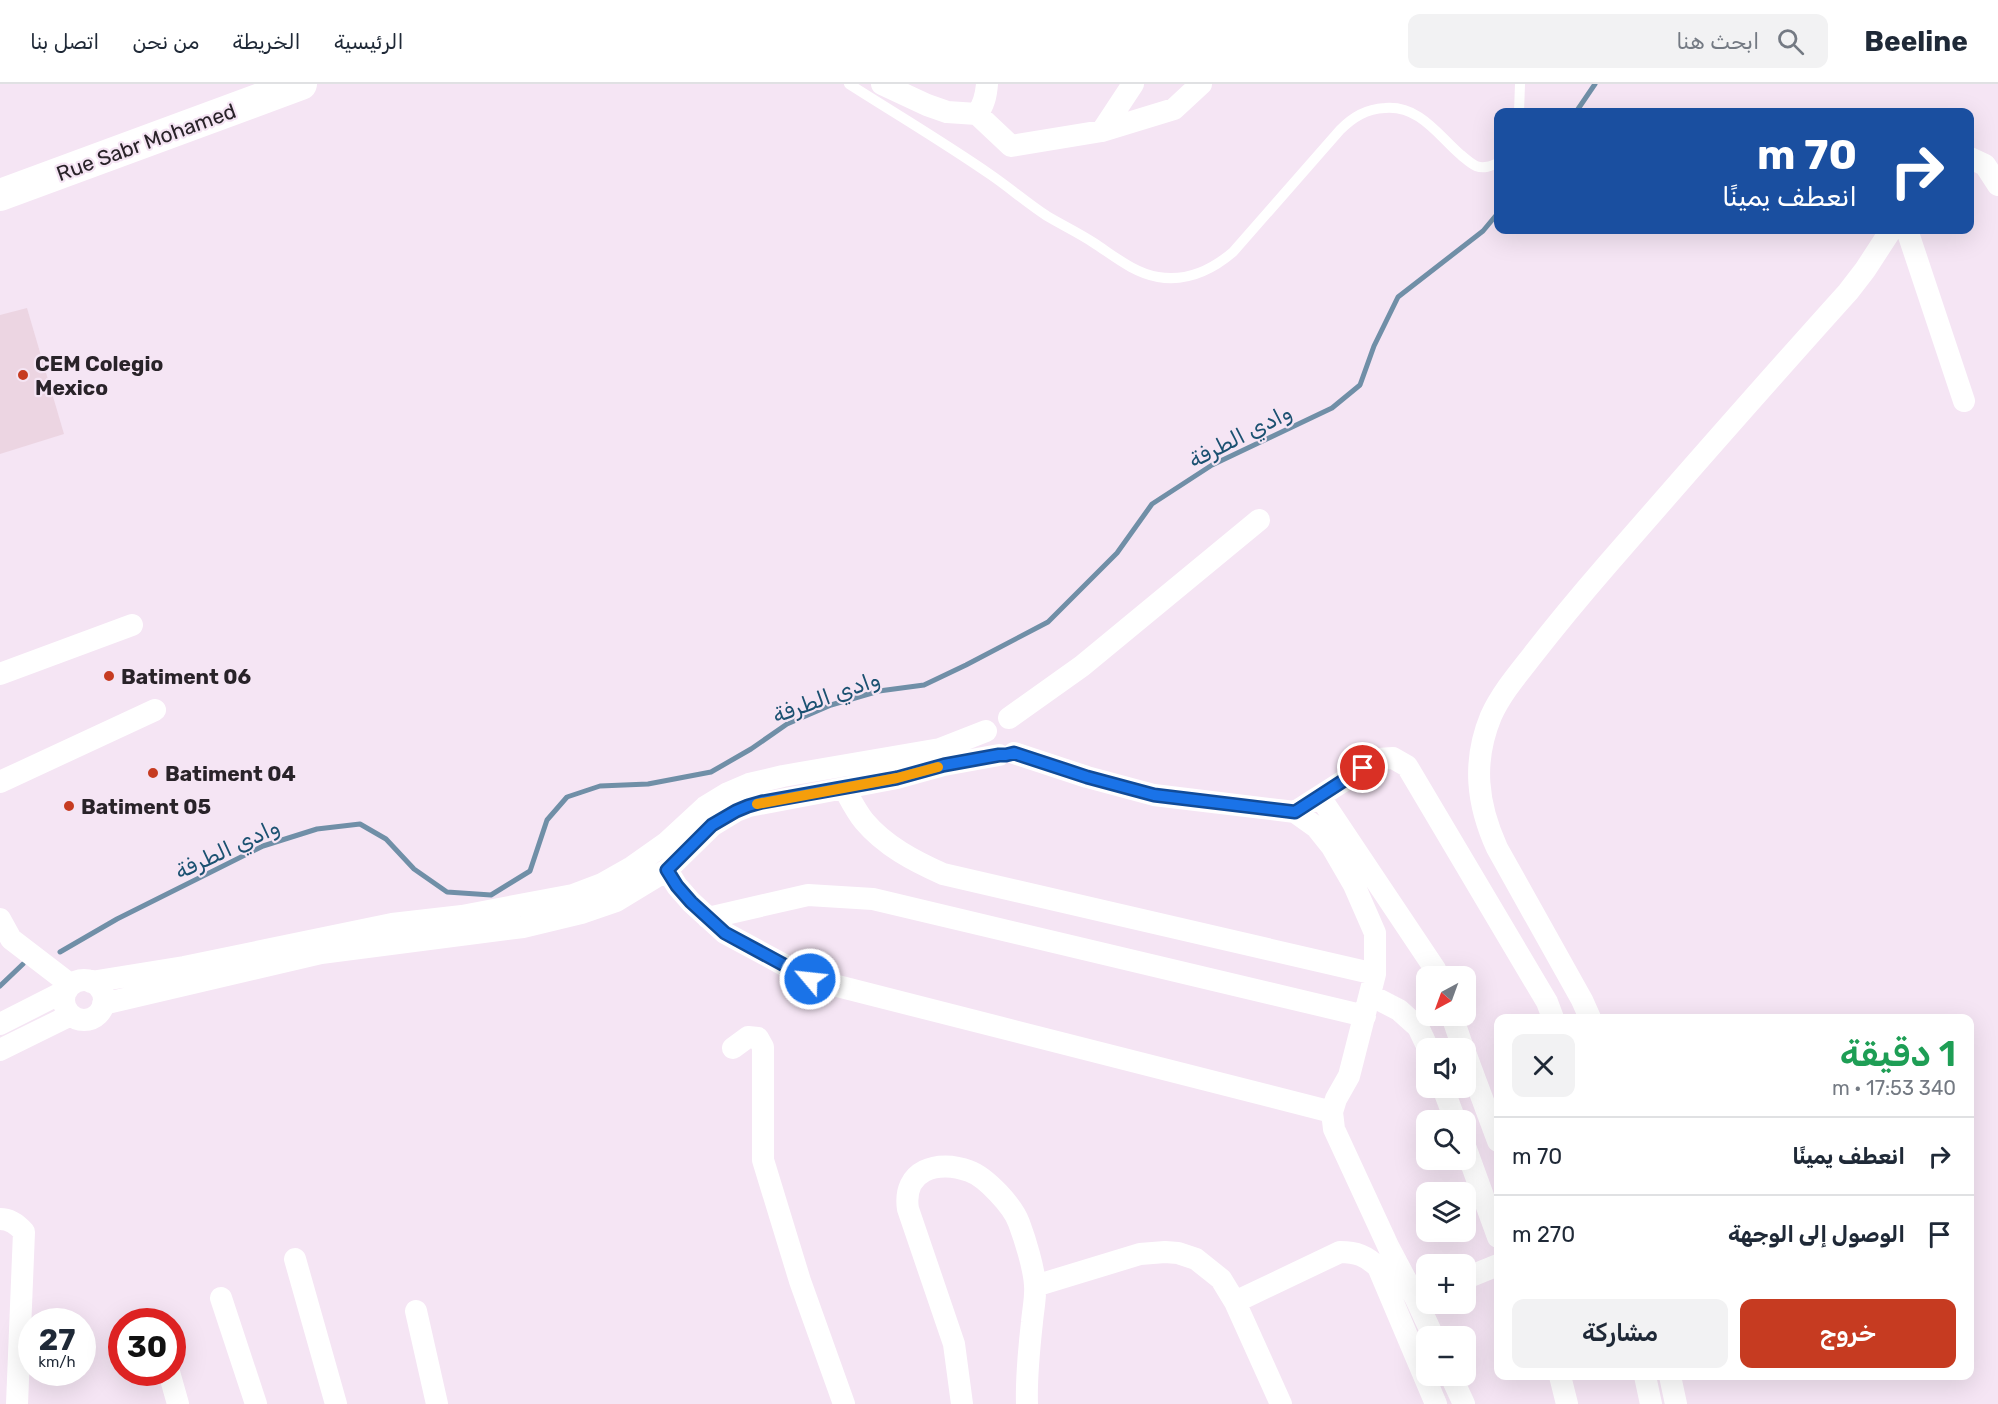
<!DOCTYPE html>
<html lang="ar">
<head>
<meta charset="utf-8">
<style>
  body { margin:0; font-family:Rubik,"Noto Naskh Arabic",sans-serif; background:#f2f2f3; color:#1f2937; direction:rtl; height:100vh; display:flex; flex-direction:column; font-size:22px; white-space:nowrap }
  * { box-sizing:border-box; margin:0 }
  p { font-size:20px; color:#747a83 }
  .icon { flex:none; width:33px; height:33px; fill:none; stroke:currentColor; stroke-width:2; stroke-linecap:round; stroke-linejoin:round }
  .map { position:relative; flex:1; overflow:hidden; direction:ltr }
  .side { position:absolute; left:1494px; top:930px; width:480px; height:366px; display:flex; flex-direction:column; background:#fff; border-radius:12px; box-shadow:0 6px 24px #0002; direction:rtl }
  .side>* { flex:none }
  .top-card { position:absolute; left:1494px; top:24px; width:480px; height:126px; border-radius:12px; box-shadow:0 6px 24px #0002; direction:rtl; background:#1a4fa0; color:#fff; overflow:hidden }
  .needle { width:39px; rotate:221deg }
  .tools { position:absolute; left:1416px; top:882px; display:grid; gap:12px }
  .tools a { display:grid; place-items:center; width:60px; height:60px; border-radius:12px; background:#fff; box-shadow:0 6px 24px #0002; font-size:30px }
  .speed { position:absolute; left:18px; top:1224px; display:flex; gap:12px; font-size:30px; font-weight:700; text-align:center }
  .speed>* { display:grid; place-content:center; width:78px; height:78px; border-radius:50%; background:#fff; box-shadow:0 6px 24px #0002; line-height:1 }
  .speed small { font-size:15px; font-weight:400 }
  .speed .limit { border:9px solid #d22; background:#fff; color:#111 }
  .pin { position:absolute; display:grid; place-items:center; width:51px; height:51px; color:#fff; margin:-26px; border:3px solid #fff; border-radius:50%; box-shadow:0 2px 6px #0007 }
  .me { position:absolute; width:66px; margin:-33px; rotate:298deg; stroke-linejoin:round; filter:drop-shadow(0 0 4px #0008) }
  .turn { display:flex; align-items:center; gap:21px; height:126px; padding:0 18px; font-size:27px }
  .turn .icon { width:78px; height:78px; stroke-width:2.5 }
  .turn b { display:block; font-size:42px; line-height:51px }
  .round { display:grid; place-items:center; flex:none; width:63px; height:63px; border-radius:12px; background:#f2f2f3 }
  .summary { display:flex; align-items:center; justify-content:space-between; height:102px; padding:0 18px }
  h1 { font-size:36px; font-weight:600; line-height:45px; color:#1e9e55 }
  .cta { display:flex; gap:12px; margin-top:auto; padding:12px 18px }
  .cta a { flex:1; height:69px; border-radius:12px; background:#c63b21; color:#fff; font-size:24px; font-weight:600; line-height:69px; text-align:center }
  .cta a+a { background:#f2f2f3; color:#1f2937 }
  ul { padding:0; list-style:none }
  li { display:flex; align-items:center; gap:18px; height:78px; padding:0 18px; border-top:2px solid #e0e1e3 }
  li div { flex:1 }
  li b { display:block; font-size:22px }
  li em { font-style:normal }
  header { display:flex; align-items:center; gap:36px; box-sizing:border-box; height:84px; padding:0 30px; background:#fff; border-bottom:2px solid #e0e1e3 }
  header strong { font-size:28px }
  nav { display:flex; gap:33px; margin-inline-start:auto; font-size:21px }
  .search { width:420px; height:54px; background:#f2f2f3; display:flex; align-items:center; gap:15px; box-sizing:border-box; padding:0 21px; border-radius:12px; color:#747a83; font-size:22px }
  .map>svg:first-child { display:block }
  .education { fill:#ecd5e2 }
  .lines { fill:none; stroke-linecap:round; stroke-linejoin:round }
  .stream { stroke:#708fa7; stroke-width:5 }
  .lane { stroke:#fff; stroke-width:10 }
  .street { stroke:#fff; stroke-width:22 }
  .secondary { stroke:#fff; stroke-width:32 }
  .route-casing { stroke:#114b97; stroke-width:15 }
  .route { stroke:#1a73e8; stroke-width:10 }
  .slow { stroke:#f59e0b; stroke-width:10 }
  .poi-dot { fill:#c63b21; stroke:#f5e5f4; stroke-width:2 }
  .labels { text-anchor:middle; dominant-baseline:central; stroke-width:4.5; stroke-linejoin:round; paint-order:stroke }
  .street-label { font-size:21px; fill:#292329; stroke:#f5e5f4 }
  .poi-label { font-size:21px; font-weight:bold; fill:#292329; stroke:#f5e5f4; text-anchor:start }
  .water-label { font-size:22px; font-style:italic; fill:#1b5171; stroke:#f5e5f4 }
</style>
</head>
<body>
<header>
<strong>Beeline</strong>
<div class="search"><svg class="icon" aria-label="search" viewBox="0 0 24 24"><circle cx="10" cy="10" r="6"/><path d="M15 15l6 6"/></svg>ابحث هنا</div>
<nav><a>الرئيسية</a><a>الخريطة</a><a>من نحن</a><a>اتصل بنا</a></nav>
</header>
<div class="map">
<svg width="1998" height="1320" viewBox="0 0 1998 1320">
  <rect width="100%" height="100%" fill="#f5e5f4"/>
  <path class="education" d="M27 224 64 350 0 370V231Z"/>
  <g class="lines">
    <path class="stream" d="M1576 28 1595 0
      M60 868 117 835 263 762 317 745 360 740 386 755 414 785 447 808 491 811 530 787 547 736 567 713 600 702 648 700 711 688 751 665 787 640 831 621 879 607 924 601 966 581 1048 538 1117 469 1152 420 1212 381 1332 324 1360 301 1374 262 1398 213 1483 147 1498 129
      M0 902 23 880"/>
    <path class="lane" d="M849 0C896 30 945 59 991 91 1010 104 1027 119 1047 132 1062 141 1079 149 1094 159 1114 172 1134 189 1158 193 1187 198 1212 186 1233 168L1340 46C1353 33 1366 25 1385 24 1419 21 1438 51 1461 71 1466 75 1470 79 1476 82 1484 85 1491 82 1498 79
      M1519 28 1520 0"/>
    <path class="street" d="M882 0 927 21 947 28 977 30C984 21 986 12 987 0
      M977 30 1011 62 1102 47 1174 25 1201 0
      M1102 47 1133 0
      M1970 74 1985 81 1998 101
      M1907 146 1964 317
      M0 590 132 541
      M1009 634 1082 582 1259 436
      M1014 669 1087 693 1154 711 1295 728 1316 743 1332 763 1354 801 1375 849V890L1349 992 1336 1015 1332 1028 1334 1045 1389 1164 1415 1213 1433 1252
      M0 698 155 626
      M844 704C850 715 856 727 864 737 885 762 914 777 943 790L1375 890
      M1320 713 1435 885 1438 892
      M1295 728 1378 675 1393 674 1407 682 1547 918 1553 934
      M667 786 677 802 691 818 725 849 810 895 1332 1028
      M708 834 808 811 873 815 1365 932
      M0 835 11 855 71 901
      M64 916a20 20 0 1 1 40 0a20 20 0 1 1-40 0Z
      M91 898 184 883 392 840 462 832 573 811 602 800 632 783 666 759 705 723 728 709 749 700 783 692 940 665 986 647
      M1370 911 1399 926 1418 943 1428 964
      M103 920 321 869 523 843 581 829 616 817 667 786 713 741 736 727 749 722 897 694 944 681 999 671
      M1452 932 1463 964
      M1590 934 1582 916 1497 764C1477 720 1472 678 1491 632 1501 610 1517 591 1532 572 1556 541 1581 511 1607 481 1687 389 1767 298 1848 208L1865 186 1891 146
      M0 940 67 906
      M733 964 748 953 758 954 763 963V1076L800 1197 844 1320
      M0 966 71 931
      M1466 971 1498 1057
      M1443 1004 1455 1036
      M1466 1065 1498 1153
      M0 1135C11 1135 18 1141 24 1148L17 1320
      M295 1175 336 1320
      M1466 1194 1498 1181
      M1035 1202 1140 1170 1165 1168 1178 1169 1196 1175 1221 1195 1235 1218 1281 1320
      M221 1214 256 1320
      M1235 1218 1340 1168C1357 1168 1366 1172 1378 1183L1436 1320
      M416 1227 437 1320
      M169 1288 178 1320
      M1451 1292 1464 1320
      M1560 1292 1567 1320
      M1645 1292 1651 1320
      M1670 1292 1676 1320
      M962 1320 954 1260 908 1125C902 1086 938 1075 969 1087 986 1093 1013 1122 1019 1139 1025 1155 1034 1184 1035 1201 1036 1213 1033 1226 1032 1238 1029 1265 1026 1292 1027 1320"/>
    <path class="secondary" d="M0 111 301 0"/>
  </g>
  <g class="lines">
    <defs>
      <path id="route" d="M810 895 725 849 691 818 677 802 667 786 712 741 736 727 748 722 762 718 897 694 944 681 999 671H1006L1014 669 1087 693 1154 711 1295 728 1363 684"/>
    </defs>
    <use href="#route" class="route-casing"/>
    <use href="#route" class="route"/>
    <path class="slow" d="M757 720 897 694 938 683"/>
  </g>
  <g class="poi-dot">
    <circle cx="23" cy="291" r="6"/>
    <circle cx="109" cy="592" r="6"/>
    <circle cx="153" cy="689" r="6"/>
    <circle cx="69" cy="722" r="6"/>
  </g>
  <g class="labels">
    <g class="street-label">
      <text transform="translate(146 58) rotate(-20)">Rue Sabr Mohamed</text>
    </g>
    <g class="poi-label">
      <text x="35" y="279">CEM Colegio<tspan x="35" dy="24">Mexico</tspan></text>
      <text x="121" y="592">Batiment 06</text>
      <text x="165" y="689">Batiment 04</text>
      <text x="81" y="722">Batiment 05</text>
    </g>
    <g class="water-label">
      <text transform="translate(1240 352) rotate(-27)">وادي الطرفة</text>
      <text transform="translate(826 613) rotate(-20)">وادي الطرفة</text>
      <text transform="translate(227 765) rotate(-25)">وادي الطرفة</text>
    </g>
  </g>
</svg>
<div class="tools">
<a><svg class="needle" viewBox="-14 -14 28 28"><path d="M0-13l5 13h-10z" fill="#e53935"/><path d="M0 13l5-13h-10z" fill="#747a83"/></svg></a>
<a><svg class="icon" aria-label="sound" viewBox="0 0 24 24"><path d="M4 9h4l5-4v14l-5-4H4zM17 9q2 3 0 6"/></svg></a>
<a><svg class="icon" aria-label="search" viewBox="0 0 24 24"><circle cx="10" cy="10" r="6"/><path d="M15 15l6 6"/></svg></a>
<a><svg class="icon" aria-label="layers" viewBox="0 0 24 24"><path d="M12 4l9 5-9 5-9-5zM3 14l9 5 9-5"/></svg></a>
<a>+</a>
<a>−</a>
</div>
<div class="speed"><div>27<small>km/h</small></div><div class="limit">30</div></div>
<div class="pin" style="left:1363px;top:684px;background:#d93025"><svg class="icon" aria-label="arrive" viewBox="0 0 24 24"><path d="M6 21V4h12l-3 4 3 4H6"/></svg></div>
<svg class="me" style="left:810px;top:895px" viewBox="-20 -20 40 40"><circle r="17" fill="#1a73e8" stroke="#fff" stroke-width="3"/><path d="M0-11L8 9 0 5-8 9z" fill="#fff"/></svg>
<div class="top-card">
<div class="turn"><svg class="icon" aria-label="right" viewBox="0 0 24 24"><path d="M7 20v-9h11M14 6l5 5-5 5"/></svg><div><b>70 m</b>انعطف يمينًا</div></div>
</div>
<section class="side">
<div class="summary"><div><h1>1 دقيقة</h1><p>340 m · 17:53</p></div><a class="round"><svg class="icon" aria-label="close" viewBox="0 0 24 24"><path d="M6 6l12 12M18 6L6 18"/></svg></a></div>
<ul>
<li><svg class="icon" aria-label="right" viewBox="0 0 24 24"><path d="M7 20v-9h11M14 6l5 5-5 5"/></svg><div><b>انعطف يمينًا</b></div><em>70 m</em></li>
<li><svg class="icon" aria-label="arrive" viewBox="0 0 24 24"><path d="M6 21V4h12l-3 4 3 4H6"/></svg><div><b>الوصول إلى الوجهة</b></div><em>270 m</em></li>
</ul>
<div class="cta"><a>خروج</a><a>مشاركة</a></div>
</section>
</div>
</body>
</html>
